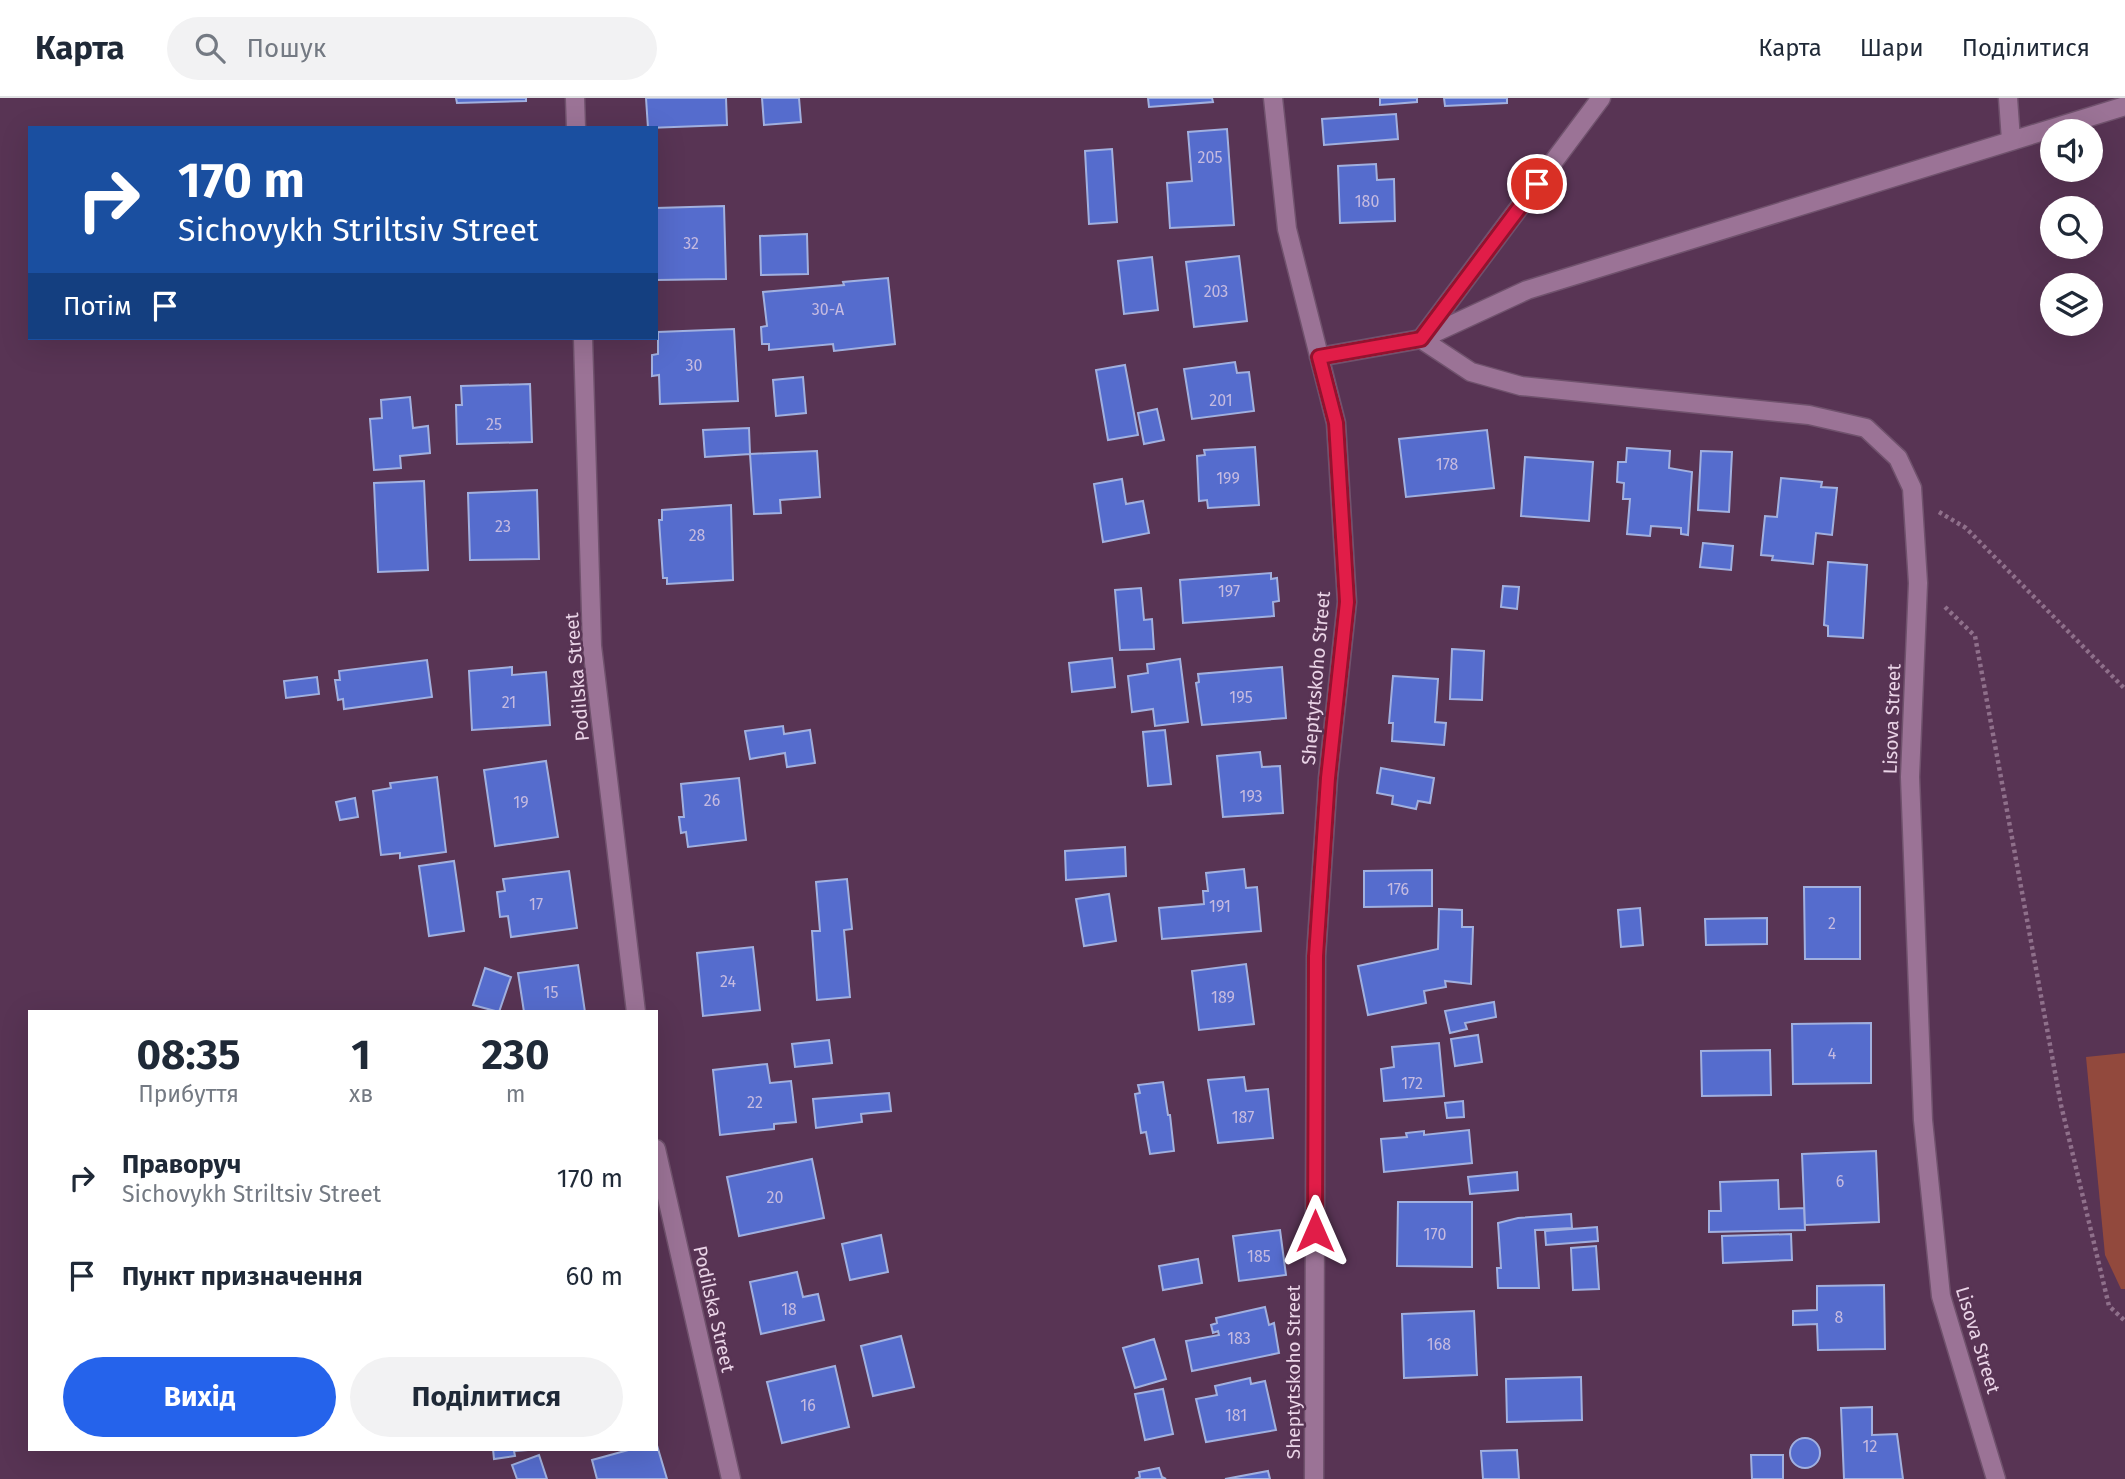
<!DOCTYPE html>
<html lang="uk">
<head>
<meta charset="utf-8">
<style>
  body { margin:0; font-family:"Fira Sans",sans-serif; background:#f2f2f3; color:#1f2937; height:100vh; display:flex; flex-direction:column; font-size:26px; white-space:nowrap }
  * { box-sizing:border-box; margin:0 }
  p { font-size:23px; color:#747a83 }
  .icon { flex:none; width:38px; height:38px; fill:none; stroke:currentColor; stroke-width:2; stroke-linecap:round; stroke-linejoin:round }
  .map { position:relative; flex:1; overflow:hidden }
  .panel { position:absolute; left:28px; top:912px; width:630px; height:441px; display:flex; flex-direction:column; background:#fff; border-radius:0px; box-shadow:0 7px 28px #0002 }
  .panel>* { flex:none }
  .guide { position:absolute; left:28px; top:28px; width:630px; height:214px; border-radius:0px; box-shadow:0 7px 28px #0002; background:#1a4fa0; color:#fff; overflow:hidden }
  .buttons { position:absolute; left:2040px; top:21px; display:grid; gap:14px }
  .buttons a { display:grid; place-items:center; width:63px; height:63px; border-radius:50%; background:#fff; box-shadow:0 7px 28px #0002; font-size:35px }
  .pin { position:absolute; display:grid; place-items:center; width:60px; height:60px; color:#fff; margin:-30px; border:4px solid #fff; border-radius:50%; box-shadow:0 2px 7px #0007 }
  .me { position:absolute; width:77px; margin:-38px; rotate:0deg; stroke-linejoin:round; filter:drop-shadow(0 0 5px #0008) }
  .turn { display:flex; align-items:center; gap:24px; height:147px; padding:0 35px; font-size:32px }
  .turn .icon { width:91px; height:91px; stroke-width:2.5 }
  .turn b { display:block; font-size:49px; line-height:60px }
  .then { display:flex; align-items:center; height:66px; padding:0 35px; background:#0003; gap:14px; font-size:26px }
  .eta { display:flex; justify-content:space-evenly; align-items:center; height:119px; text-align:center }
  .eta b { font-size:42px; font-weight:700; line-height:49px }
  .cta { display:flex; gap:14px; margin-top:auto; padding:14px 35px }
  .cta a { flex:1; height:80px; border-radius:42px; background:#2563eb; color:#fff; font-size:28px; font-weight:700; line-height:80px; text-align:center }
  .cta a+a { background:#f2f2f3; color:#1f2937 }
  ul { padding:0; list-style:none }
  li { display:flex; align-items:center; gap:21px; height:98px; padding:0 35px }
  li div { flex:1 }
  li b { display:block; font-size:26px }
  li em { font-style:normal }
  header { display:flex; align-items:center; gap:42px; box-sizing:border-box; height:98px; padding:0 35px; background:#fff; border-bottom:2px solid #e0e1e3 }
  header strong { font-size:33px }
  nav { display:flex; gap:38px; margin-inline-start:auto; font-size:24px }
  .search { width:490px; height:63px; background:#f2f2f3; display:flex; align-items:center; gap:18px; box-sizing:border-box; padding:0 24px; border-radius:38px; color:#747a83; font-size:26px }
  .map>svg:first-child { display:block }
  .green { fill:#92493d }
  .building { fill:#556ccd; stroke:#a1b0df; stroke-width:2 }
  .lines { fill:none; stroke-linecap:round; stroke-linejoin:round }
  .minor-casing { stroke:#70526d; stroke-width:21 }
  .path { stroke:#8f708b; stroke-width:4.5; stroke-dasharray:3.5 3.5; stroke-linecap:butt }
  .minor { stroke:#9b7396; stroke-width:18 }
  .route-casing { stroke:#92132f; stroke-width:18 }
  .route { stroke:#e11d48; stroke-width:12 }
  .labels { text-anchor:middle; dominant-baseline:central; stroke-width:5; stroke-linejoin:round; paint-order:stroke }
  .number-label { font-size:16px; fill:#c5bae0 }
  .street-label { font-size:19px; fill:#ead4e7; stroke:#583454 }
</style>
</head>
<body>
<header>
<strong>Карта</strong>
<div class="search"><svg class="icon" aria-label="search" viewBox="0 0 24 24"><circle cx="10" cy="10" r="6"/><path d="M15 15l6 6"/></svg>Пошук</div>
<nav><a>Карта</a><a>Шари</a><a>Поділитися</a></nav>
</header>
<div class="map">
<svg width="2125" height="1381" viewBox="0 0 2125 1381">
  <rect width="100%" height="100%" fill="#583454"/>
  <path class="green" d="M2125 955V1191H2121L2105 1157 2086 959Z"/>
  <path class="building" d="M456 0H526V3L457 5Z
    M646 0H726L727 27 648 30Z
    M762 0H799L801 24 764 27Z
    M1148 0H1212L1213 4 1149 9Z
    M1380 0H1417V4L1380 7Z
    M1444 0H1507V5L1445 8Z
    M1396 16 1398 41 1324 47 1322 21Z
    M1227 31 1234 127 1170 130 1167 85 1192 83 1188 34Z
    M1112 51 1117 124 1089 126 1085 53Z
    M1376 66 1377 82 1394 81 1395 123 1340 125 1338 68Z
    M724 108 726 181 656 182V110Z
    M807 136 808 176 761 177 760 138Z
    M1239 158 1247 223 1194 229 1186 164Z
    M1152 159 1158 212 1124 216 1118 163Z
    M888 180 895 246 834 253 833 246 769 252V246H762L761 229 767 228 763 194 844 187 843 184Z
    M734 231 738 303 660 306 659 277 652 278V257L658 256V234Z
    M1235 264 1237 275 1249 274 1254 313 1192 321 1184 271Z
    M1125 267 1138 337 1108 342 1096 272Z
    M803 279 806 315 776 318 773 282Z
    M530 286 532 344 457 346 456 307H462L461 288Z
    M410 299 413 330 428 328 430 355 400 358 401 370 374 372 370 321 382 320 381 302Z
    M1157 311 1164 342 1144 346 1138 315Z
    M749 330 750 356 705 359 703 332Z
    M1487 332 1494 390 1406 399 1399 341Z
    M1255 349 1259 407 1208 410 1207 402 1199 403 1197 358 1205 357 1204 352Z
    M1627 350 1670 353 1669 370 1692 374 1688 437 1681 436V430L1651 428 1650 438 1627 436 1630 401H1623L1624 385 1617 384 1618 364H1626Z
    M817 353 820 399 780 402 781 415 754 416 750 356Z
    M1701 353 1732 354 1729 414 1698 412Z
    M1525 359 1593 364 1589 423 1521 418Z
    M1781 380 1822 384 1821 389 1837 390 1832 437 1816 435 1813 466 1772 462 1773 458 1761 457 1765 418 1777 419Z
    M1122 381 1126 406 1143 403 1149 435 1103 444 1094 386Z
    M424 383 428 472 378 474 374 385Z
    M537 392 539 461 470 462 468 395Z
    M731 407 733 482 667 486V480H663L659 422H662V412Z
    M1703 445 1733 448 1731 472 1700 469Z
    M1828 464 1867 467 1863 540 1828 538V528L1824 527Z
    M1271 475V481L1277 480 1279 503 1273 504 1274 518 1183 525 1180 482Z
    M1503 488 1519 489 1517 511 1501 509Z
    M1141 490 1144 522 1152 521 1154 551 1120 552 1115 492Z
    M1452 551 1484 553 1482 602 1450 601Z
    M1112 560 1115 589 1072 594 1069 565Z
    M1180 561 1188 624 1155 628 1153 611 1132 614 1128 578 1148 575 1147 566Z
    M427 562 432 599 344 611 343 601 338 602 335 582H340L339 573Z
    M512 569V577L546 574 550 627 472 632 469 573Z
    M1282 569 1286 620 1202 627 1196 585 1199 584 1198 576Z
    M1393 578 1438 581 1435 624 1446 625 1444 647 1392 643 1393 625H1389Z
    M317 579 319 596 286 600 284 583Z
    M783 628 784 636 810 632 815 665 787 669 785 655 750 661 745 633Z
    M1165 632 1171 686 1148 688 1143 634Z
    M1260 654 1262 669 1280 668 1283 715 1223 719 1217 658Z
    M546 663 558 739 495 748 484 672Z
    M1381 670 1434 680 1430 705 1418 703 1416 711 1392 706 1393 698 1377 695Z
    M437 679 446 754 400 760V755L381 757 373 693 391 690 390 685Z
    M739 680 746 742 688 749 686 734 681 735 679 719H684L681 686Z
    M355 700 358 719 340 722 336 704Z
    M1125 749 1126 778 1066 782 1065 753Z
    M454 763 464 833 429 838 419 768Z
    M1244 771 1246 790 1257 789 1261 833 1162 841 1159 810 1204 806 1203 793H1208L1206 775Z
    M1432 772V808L1364 809V773Z
    M569 773 577 830 511 839 508 818 500 819 497 794 505 793 503 781Z
    M847 781 852 831 844 832 850 899 817 902 812 833H820L816 784Z
    M1804 789H1860V861H1805Z
    M1109 796 1116 843 1084 848 1076 801Z
    M1640 810 1643 847 1621 849 1618 812Z
    M1439 811 1462 812V829H1473L1471 886 1445 883 1446 889 1424 893 1426 905 1368 917 1358 868 1438 851Z
    M1767 820V846L1706 847 1705 821Z
    M753 849 760 912 703 918 697 855Z
    M1246 866 1254 926 1199 932 1192 873Z
    M578 867 585 914H524L518 875Z
    M485 870 511 879 499 914 473 907Z
    M1494 904 1496 919 1465 925 1467 931 1450 935 1445 913Z
    M1871 925V985L1793 986 1792 926Z
    M1478 937 1482 964 1455 968 1451 941Z
    M829 942 832 965 795 969 792 946Z
    M1439 945 1444 998 1384 1003 1381 971 1394 969 1392 949Z
    M1770 952 1771 997 1702 998 1701 953Z
    M767 966 770 985 791 983 796 1024 774 1026V1031L720 1037 713 972Z
    M1244 979 1246 993 1268 991 1273 1040 1218 1045 1208 982Z
    M1163 984 1168 1017H1170L1174 1053 1150 1056 1146 1034 1141 1035 1135 996 1140 995 1138 987Z
    M889 995 891 1013 861 1016 862 1024 816 1030 813 1001Z
    M1463 1003 1464 1019 1447 1020 1445 1005Z
    M1469 1032 1472 1065 1384 1074 1381 1041 1407 1039 1406 1035 1424 1033V1037Z
    M1876 1053 1879 1124 1805 1127 1802 1056Z
    M812 1061 824 1120 739 1138 727 1079Z
    M1517 1074 1518 1092 1470 1096 1468 1079Z
    M1778 1082 1779 1111 1804 1110 1805 1132 1709 1134V1113H1721L1720 1084Z
    M1398 1104H1472V1169L1397 1168Z
    M1571 1116 1572 1130 1535 1132 1539 1190H1498L1497 1170H1501L1498 1125 1518 1120Z
    M1597 1129 1598 1143 1546 1147 1545 1133Z
    M1280 1132 1286 1177 1239 1183 1233 1138Z
    M1791 1136 1792 1162 1723 1165 1722 1138Z
    M881 1137 888 1174 850 1182 842 1146Z
    M1596 1148 1599 1191 1573 1192 1571 1150Z
    M1198 1161 1202 1185 1163 1192 1159 1168Z
    M797 1174 803 1199 818 1196 824 1222 761 1236 750 1184Z
    M1884 1187 1885 1251 1818 1252 1817 1226 1793 1227V1213L1817 1212V1188Z
    M1265 1209 1269 1227 1274 1225 1279 1255 1192 1273 1186 1243 1219 1237 1218 1233 1213 1235 1211 1227 1217 1225 1216 1220Z
    M1474 1213 1477 1277 1404 1280 1402 1216Z
    M901 1238 914 1289 873 1298 861 1248Z
    M1154 1241 1166 1281 1135 1290 1123 1250Z
    M835 1268 849 1329 782 1345 767 1284Z
    M1581 1279 1582 1322 1507 1324 1506 1281Z
    M1250 1280 1251 1286 1265 1283 1276 1332 1206 1344 1196 1301 1217 1297 1215 1288Z
    M1163 1291 1173 1336 1145 1342 1135 1296Z
    M1872 1309V1337L1897 1336 1903 1381H1844L1841 1310Z
    M1790 1355a15 15 0 1 1 30 0a15 15 0 1 1-30 0Z
    M656 1344 667 1381H597L592 1362 632 1351H656Z
    M493 1351H527V1352L514 1353 515 1358 494 1361Z
    M1517 1352 1519 1381H1483L1481 1353Z
    M539 1357 547 1381H517L512 1367Z
    M1751 1357H1783V1381H1752Z
    M1159 1370 1162 1379 1166 1381H1135L1140 1379 1139 1374Z
    M1268 1373 1270 1381H1225Z"/>
  <g class="lines">
    <defs>
      <path id="minor" d="M575 0 576 30
        M1273 0 1287 131 1336 325 1347 504 1328 680 1316 858 1314 1381
        M2008 0 2011 42
        M583 240 592 548 636 914
        M1421 241 1471 274 1521 288 1809 317 1866 330 1898 360 1912 390 1918 485 1910 679 1923 1022 1941 1198 1996 1381
        M1421 241 1527 192 2125 8
        M1319 259 1421 241 1601 0
        M656 1051 731 1381"/>
    </defs>
    <use href="#minor" class="minor-casing"/>
    <path class="path" d="M1939 414 1966 430 2125 591
      M1945 509 1975 538 2061 1007 2109 1208 2125 1223"/>
    <use href="#minor" class="minor"/>
  </g>
  <g class="lines">
    <defs>
      <path id="route" d="M1315 1133 1316 858 1328 680 1347 504 1336 325 1319 259 1421 241 1537 86"/>
    </defs>
    <use href="#route" class="route-casing"/>
    <use href="#route" class="route"/>
  </g>
  <g class="labels">
    <g class="number-label">
      <text x="1210" y="59">205</text>
      <text x="1367" y="103">180</text>
      <text x="691" y="145">32</text>
      <text x="1216" y="193">203</text>
      <text x="828" y="211">30-А</text>
      <text x="694" y="267">30</text>
      <text x="1221" y="302">201</text>
      <text x="494" y="326">25</text>
      <text x="1447" y="366">178</text>
      <text x="1228" y="380">199</text>
      <text x="503" y="428">23</text>
      <text x="697" y="437">28</text>
      <text x="1229" y="493">197</text>
      <text x="1241" y="599">195</text>
      <text x="509" y="604">21</text>
      <text x="1251" y="698">193</text>
      <text x="712" y="702">26</text>
      <text x="521" y="704">19</text>
      <text x="1398" y="791">176</text>
      <text x="536" y="806">17</text>
      <text x="1220" y="808">191</text>
      <text x="1832" y="825">2</text>
      <text x="728" y="883">24</text>
      <text x="551" y="894">15</text>
      <text x="1223" y="899">189</text>
      <text x="1832" y="955">4</text>
      <text x="1412" y="985">172</text>
      <text x="755" y="1004">22</text>
      <text x="1243" y="1019">187</text>
      <text x="1840" y="1083">6</text>
      <text x="775" y="1099">20</text>
      <text x="1435" y="1136">170</text>
      <text x="1259" y="1158">185</text>
      <text x="789" y="1211">18</text>
      <text x="1839" y="1219">8</text>
      <text x="1239" y="1240">183</text>
      <text x="1439" y="1246">168</text>
      <text x="808" y="1307">16</text>
      <text x="1236" y="1317">181</text>
      <text x="1870" y="1348">12</text>
    </g>
    <g class="street-label">
      <text transform="translate(577 579) rotate(-95)">Podilska Street</text>
      <text transform="translate(1316 580) rotate(-85)">Sheptytskoho Street</text>
      <text transform="translate(1892 621) rotate(-88)">Lisova Street</text>
      <text transform="translate(714 1211) rotate(77)">Podilska Street</text>
      <text transform="translate(1978 1242) rotate(73)">Lisova Street</text>
      <text transform="translate(1293 1274) rotate(-90)">Sheptytskoho Street</text>
    </g>
  </g>
</svg>
<div class="buttons">
<a><svg class="icon" aria-label="sound" viewBox="0 0 24 24"><path d="M4 9h4l5-4v14l-5-4H4zM17 9q2 3 0 6"/></svg></a>
<a><svg class="icon" aria-label="search" viewBox="0 0 24 24"><circle cx="10" cy="10" r="6"/><path d="M15 15l6 6"/></svg></a>
<a><svg class="icon" aria-label="layers" viewBox="0 0 24 24"><path d="M12 4l9 5-9 5-9-5zM3 14l9 5 9-5"/></svg></a>
</div>
<div class="pin" style="left:1537px;top:86px;background:#d93025"><svg class="icon" aria-label="arrive" viewBox="0 0 24 24"><path d="M6 21V4h12l-3 4 3 4H6"/></svg></div>
<svg class="me" style="left:1315px;top:1133px" viewBox="-20 -20 40 40"><path d="M0-17L14 15 0 8-14 15z" fill="#e11d48" stroke="#fff" stroke-width="4"/></svg>
<div class="guide">
<div class="turn"><svg class="icon" aria-label="right" viewBox="0 0 24 24"><path d="M7 20v-9h11M14 6l5 5-5 5"/></svg><div><b>170 m</b>Sichovykh Striltsiv Street</div></div>
<div class="then">Потім<svg class="icon" aria-label="arrive" viewBox="0 0 24 24"><path d="M6 21V4h12l-3 4 3 4H6"/></svg></div>
</div>
<section class="panel">
<div class="eta">
<div><b>08:35</b><p>Прибуття</p></div>
<div><b>1</b><p>хв</p></div>
<div><b>230</b><p>m</p></div>
</div>
<ul>
<li><svg class="icon" aria-label="right" viewBox="0 0 24 24"><path d="M7 20v-9h11M14 6l5 5-5 5"/></svg><div><b>Праворуч</b><p>Sichovykh Striltsiv Street</p></div><em>170 m</em></li>
<li><svg class="icon" aria-label="arrive" viewBox="0 0 24 24"><path d="M6 21V4h12l-3 4 3 4H6"/></svg><div><b>Пункт призначення</b></div><em>60 m</em></li>
</ul>
<div class="cta"><a>Вихід</a><a>Поділитися</a></div>
</section>
</div>
</body>
</html>
